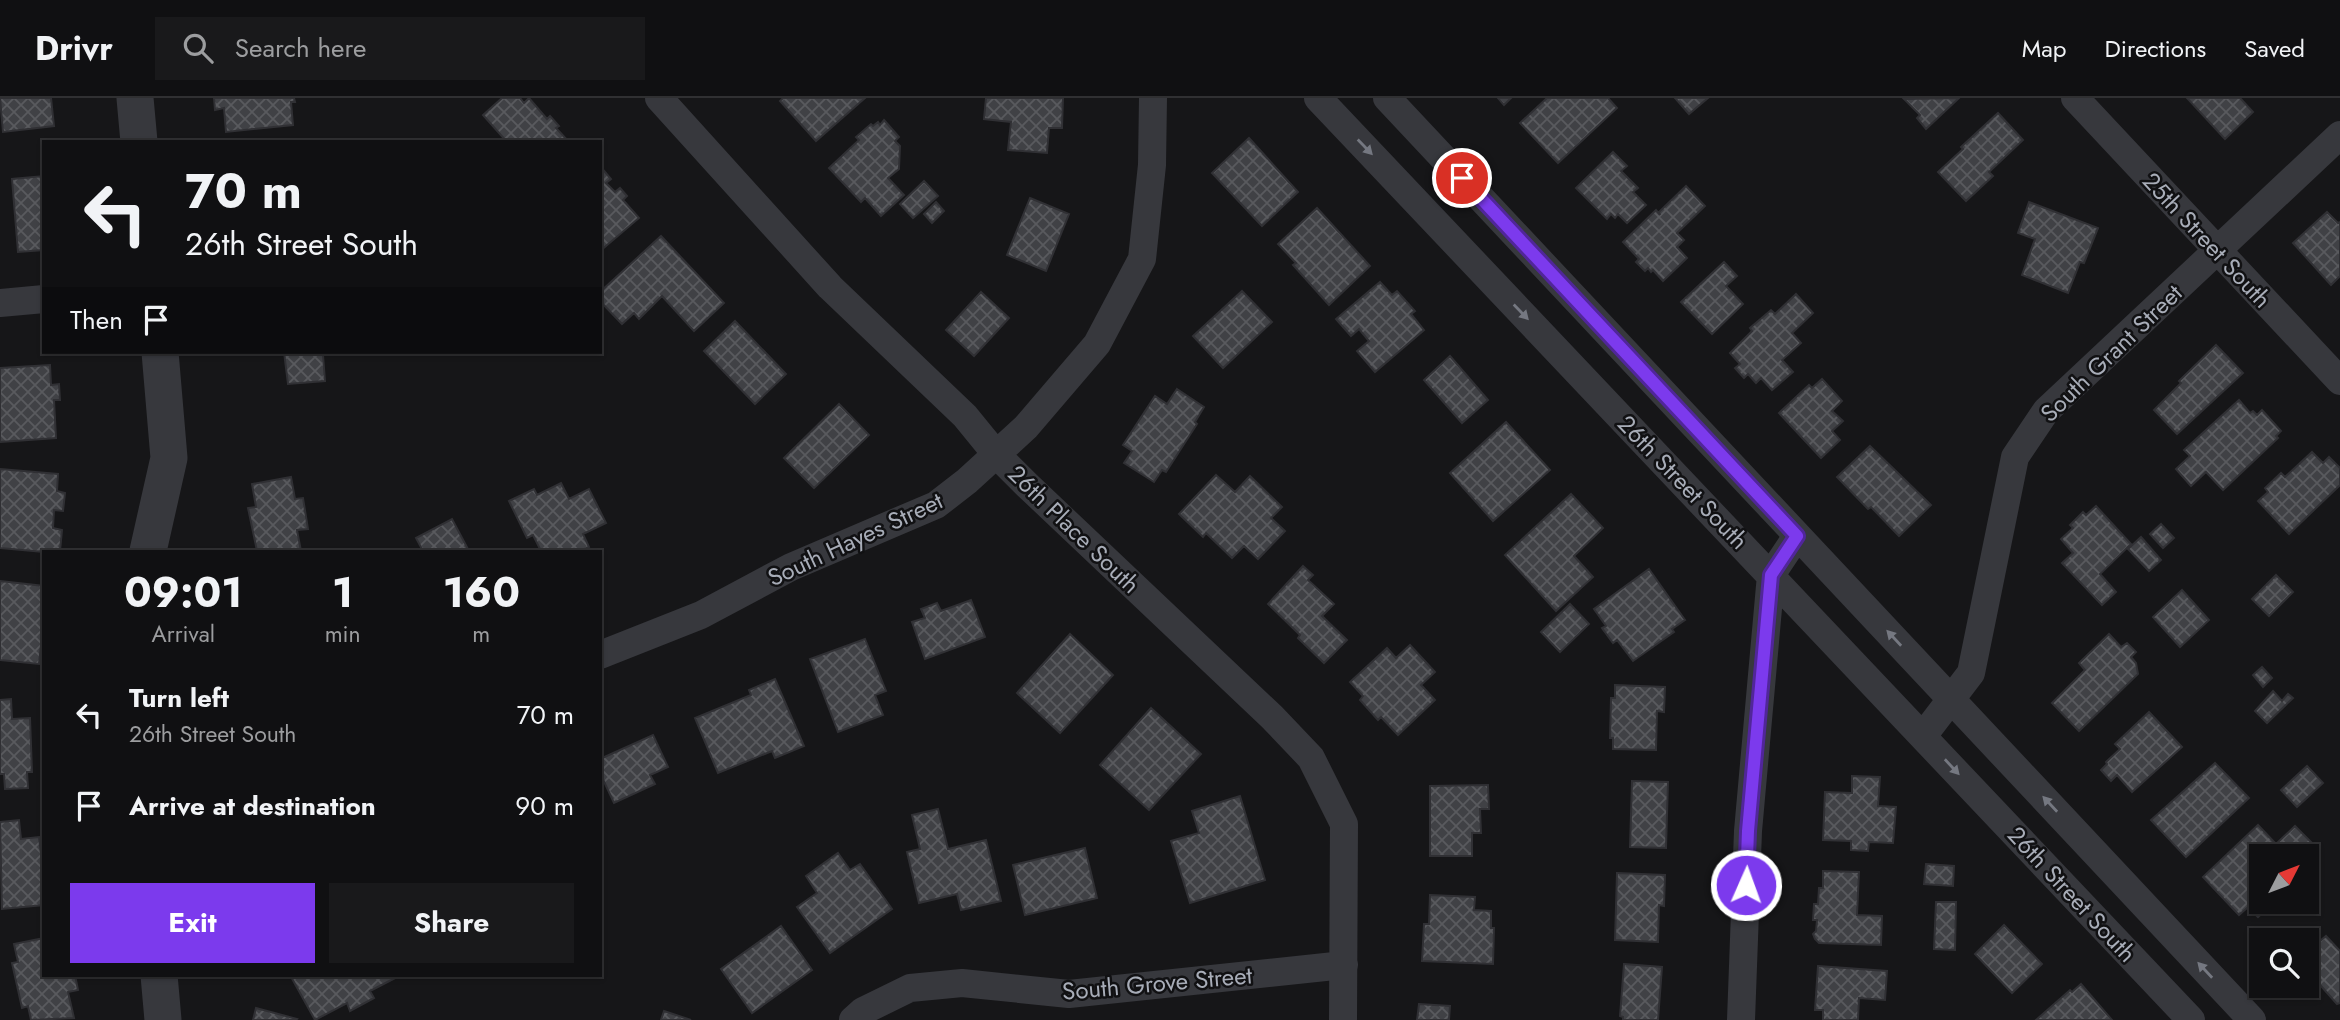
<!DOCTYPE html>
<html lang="en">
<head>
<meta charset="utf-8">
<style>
  body { margin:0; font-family:Jost,sans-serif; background:#19191b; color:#f1f3f6; height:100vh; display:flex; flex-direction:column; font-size:26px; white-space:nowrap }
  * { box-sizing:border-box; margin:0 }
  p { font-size:23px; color:#9c9d9f }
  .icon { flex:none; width:38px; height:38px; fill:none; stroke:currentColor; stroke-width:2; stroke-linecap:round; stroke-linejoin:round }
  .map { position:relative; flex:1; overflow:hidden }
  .side { position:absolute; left:42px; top:452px; width:560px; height:427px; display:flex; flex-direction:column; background:#101012; border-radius:0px; box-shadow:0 2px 5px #0004,0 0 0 2px #303032 }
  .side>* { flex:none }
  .hud { position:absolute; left:42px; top:42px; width:560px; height:214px; border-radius:0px; box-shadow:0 2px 5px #0004,0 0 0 2px #303032; background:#101012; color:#f1f3f6; overflow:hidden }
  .needle { width:46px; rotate:48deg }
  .buttons { position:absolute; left:2249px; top:746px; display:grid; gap:14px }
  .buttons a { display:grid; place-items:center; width:70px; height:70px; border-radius:0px; background:#101012; box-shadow:0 2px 5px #0004,0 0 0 2px #303032; font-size:35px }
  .pin { position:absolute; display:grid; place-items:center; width:60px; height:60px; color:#fff; margin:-30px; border:4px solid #fff; border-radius:50%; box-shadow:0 2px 7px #0007 }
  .me { position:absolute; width:77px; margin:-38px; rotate:2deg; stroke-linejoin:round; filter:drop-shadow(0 0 5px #0008) }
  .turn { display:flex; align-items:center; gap:24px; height:147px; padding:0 28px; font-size:32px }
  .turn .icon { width:91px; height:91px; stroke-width:2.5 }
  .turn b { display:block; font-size:49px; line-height:60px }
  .then { display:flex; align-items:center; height:66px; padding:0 28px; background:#0003; gap:14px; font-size:26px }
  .eta { display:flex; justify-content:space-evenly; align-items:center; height:119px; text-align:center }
  .eta b { font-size:42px; font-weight:700; line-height:49px }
  .primary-button { display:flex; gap:14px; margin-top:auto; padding:14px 28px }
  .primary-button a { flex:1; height:80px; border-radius:0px; background:#7c3aed; color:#fff; font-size:28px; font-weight:700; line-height:80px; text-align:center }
  .primary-button a+a { background:#19191b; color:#f1f3f6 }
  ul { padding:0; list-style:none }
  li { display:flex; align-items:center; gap:21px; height:91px; padding:0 28px }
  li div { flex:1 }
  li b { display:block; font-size:26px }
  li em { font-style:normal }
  header { display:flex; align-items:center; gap:42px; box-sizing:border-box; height:98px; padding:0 35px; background:#101012; border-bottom:2px solid #303032 }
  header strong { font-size:33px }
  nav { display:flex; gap:38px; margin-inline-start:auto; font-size:24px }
  .search { width:490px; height:63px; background:#19191b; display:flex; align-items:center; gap:18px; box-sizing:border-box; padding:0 24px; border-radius:0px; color:#9c9d9f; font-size:26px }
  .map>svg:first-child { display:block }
  .building { fill:url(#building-cross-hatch); stroke:#303034; stroke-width:2 }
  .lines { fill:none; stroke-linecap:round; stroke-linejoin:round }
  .minor { stroke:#37383d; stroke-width:28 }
  .tertiary { stroke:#37383d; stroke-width:37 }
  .oneway { fill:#757881 }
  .route-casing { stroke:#51269a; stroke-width:18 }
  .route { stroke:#7c3aed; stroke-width:12 }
  .labels { text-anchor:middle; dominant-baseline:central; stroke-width:5; stroke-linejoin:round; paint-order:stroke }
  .street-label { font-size:24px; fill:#a8adb8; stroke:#111113 }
</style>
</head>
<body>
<header>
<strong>Drivr</strong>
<div class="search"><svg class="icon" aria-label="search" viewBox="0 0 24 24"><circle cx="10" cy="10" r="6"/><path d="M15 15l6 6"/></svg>Search here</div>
<nav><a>Map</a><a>Directions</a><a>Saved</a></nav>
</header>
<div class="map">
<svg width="2340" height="922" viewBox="0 0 2340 922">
  <defs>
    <pattern id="building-cross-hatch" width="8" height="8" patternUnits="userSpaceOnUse" patternTransform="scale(1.75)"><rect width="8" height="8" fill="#404145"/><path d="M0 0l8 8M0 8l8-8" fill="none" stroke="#595a5e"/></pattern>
  </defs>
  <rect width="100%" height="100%" fill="#161618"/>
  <path class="building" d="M0 0H51L54 28 3 34Z
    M214 0H294L295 4H291L293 27 226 34 224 10 215 12Z
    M502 0H520L524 5 529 0 547 21 550 18 559 28 556 30 569 44H507L483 17Z
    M783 0H865L816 43 780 3Z
    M986 0H1063L1062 30H1049L1047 55 1008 52 1011 24 984 21Z
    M1498 0H1511L1504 7Z
    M1547 0H1608L1617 10 1558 65 1520 25Z
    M1675 0H1708L1689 16Z
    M1959 0 1926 31 1917 20 1920 17 1904 1Z
    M2187 0H2240L2253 14 2225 41Z
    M1998 15 2023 42 1989 74 1993 78 1966 103 1938 74 1963 51 1961 49Z
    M884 22 899 39 895 43 900 48 899 71 888 80 904 97 881 118 865 100 861 104 829 70 859 42 856 39 871 26 873 28 878 24 880 27Z
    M1249 40 1298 94 1262 128 1212 75Z
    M1613 54 1627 68 1621 73 1638 90 1633 94 1646 107 1627 125 1618 116 1615 120 1611 116 1607 121 1576 90Z
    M600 68 611 81 606 85 615 94 620 90 627 98 623 102 639 120 600 153Z
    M44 78V152L18 154 12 81Z
    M924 83 938 98 913 120 900 106Z
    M1686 88 1705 108 1677 135 1684 142 1677 149 1687 160 1663 183 1653 172 1651 174 1648 170 1645 173 1636 164 1639 161 1623 144 1656 112 1660 117 1659 114Z
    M1030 100 1069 116 1046 173 1007 157Z
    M936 104 944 113 932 125 924 116Z
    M2029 104 2098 130 2084 165 2080 164 2068 195 2022 177 2035 141 2018 135Z
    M1317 110 1370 168 1329 207 1293 167 1296 165 1278 146Z
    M2327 114 2338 125 2340 124V178L2331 187 2293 145Z
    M661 138 724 205 694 233 662 198 639 221 634 215 622 226 600 203V194Z
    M1724 164 1737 178 1726 188 1743 206 1712 236 1681 204Z
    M1380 184 1392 197 1397 193 1415 213 1411 216 1424 232 1375 274 1357 253 1369 243 1359 231 1351 238 1336 221Z
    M1242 193 1272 224 1223 270 1193 238Z
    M981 194 1009 220 974 258 946 232Z
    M1796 196 1813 215 1792 235 1801 245 1782 262 1793 274 1772 292 1761 280 1756 285 1748 276 1744 280 1735 270 1740 266 1730 255 1752 233 1750 230 1771 212 1775 216Z
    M735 223 786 276 755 306 704 253Z
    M2216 247 2243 275 2177 336 2154 312 2181 285 2179 283Z
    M284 254H357L323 257 325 283 288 286Z
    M1450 258 1488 302 1462 325 1424 282Z
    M50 267 51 287 59 286 60 302H54L56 340 0 344V270Z
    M1822 281 1842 303 1832 313 1843 323 1832 333 1840 342 1821 360 1779 315 1809 287 1812 290Z
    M1177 291 1204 309 1195 324 1197 326 1166 374 1162 372 1154 384 1124 365 1132 353 1123 347 1155 298 1167 306Z
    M2239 302 2250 315 2253 313 2257 317 2262 312 2281 333 2276 338 2278 340 2223 392 2206 374 2191 388 2176 371 2190 358 2184 352Z
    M839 306 869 337 814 390 784 360Z
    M1506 324 1550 372 1493 423 1450 375Z
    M1870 348 1931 407 1899 438 1871 409 1868 411 1837 379Z
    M2312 354 2323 365 2329 359 2340 370V387L2289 436 2258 403 2268 394 2265 390 2281 375 2285 379Z
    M0 371 58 376 57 393 65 395 63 413 54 412 53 430 62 432 60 453 44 454 0 450Z
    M1216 377 1235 394 1250 378 1282 409 1271 420 1285 433 1258 461 1244 448 1232 460 1206 435 1203 439 1179 416Z
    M291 379 295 401 303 400 308 431 297 432 301 453H257L248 410 256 409 252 386Z
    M561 385 569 401 589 391 606 425 583 436 589 449 580 453H541L533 437 527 440 509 403 534 391 537 397Z
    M1571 396 1603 430 1574 458 1593 479 1556 513 1505 457Z
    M2096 408 2131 446 2100 476 2116 494 2102 507 2062 465 2073 455 2061 441 2073 430 2070 427 2083 414 2086 417Z
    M452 421 469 453H423L416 440Z
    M2161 426 2174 440 2163 450 2150 436Z
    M2141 439 2161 462 2149 473 2128 451Z
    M1303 468 1313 477 1308 482 1334 506 1322 518 1347 542 1324 565 1298 540 1300 537 1268 506Z
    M1649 471 1685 522 1672 531 1674 534 1633 563 1617 542 1613 545 1602 530 1606 528 1594 511Z
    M2276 477 2293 494 2269 518 2252 501Z
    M0 483 44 488V519L39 566 0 562Z
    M2182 492 2209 522 2180 549 2153 519Z
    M971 502 985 539 925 561 912 524 925 520 921 511 937 505 941 513Z
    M1570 506 1589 526 1560 554 1541 534Z
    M1070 536 1113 577 1060 635 1017 595Z
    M2109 536 2121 549 2127 545 2136 554 2131 559 2136 565 2138 576 2079 633 2052 605 2085 572 2079 565Z
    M865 541 886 593 875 597 883 617 838 634 810 561Z
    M1410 547 1435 574 1421 587 1435 602 1398 637 1381 619 1378 622 1360 602 1363 598 1350 584 1387 550 1396 560Z
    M2262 569 2272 580 2263 589 2253 577Z
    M775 581 804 648 775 660 772 653 718 675 695 620 751 597 749 592Z
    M1615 587 1665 589 1664 614 1657 613 1656 652 1613 651V640H1610L1611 600H1615Z
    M2273 593 2282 603 2288 596 2293 600 2267 625 2255 613Z
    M11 601 12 621 30 620 32 674H27L28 690 5 691 4 676H0V602Z
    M1151 610 1201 656 1149 712 1100 667Z
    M2149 614 2182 649 2132 694 2117 677 2111 683 2101 672 2107 666 2106 664 2120 651 2115 646Z
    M653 637 668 669 650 677 655 686 614 705 600 675V661Z
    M2215 665 2249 700 2186 759 2151 722Z
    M2307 668 2323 685 2297 709 2281 692Z
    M1852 678 1880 679 1878 708 1896 709 1893 745 1869 744 1868 753 1851 752V743L1823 742 1825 694 1852 695Z
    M1632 683 1668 684 1666 750 1630 749Z
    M1488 687 1489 711H1480L1481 735H1472V758H1430V688Z
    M1240 698 1265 782 1190 805 1171 743 1199 735 1192 713Z
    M938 711 948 751 986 742 1001 803 961 812 957 796 919 805 907 754 920 751 912 717Z
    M19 722 21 741 39 739 41 756 44 755V807L2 811 0 724Z
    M2258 727 2276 746 2295 728 2314 747 2303 758H2261V803H2275L2258 819 2248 809 2239 817 2203 779Z
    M1085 750 1097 800 1025 817 1013 767Z
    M838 755 850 772 860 766 892 811 830 855 797 809 817 795 806 778Z
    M1926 766 1954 768 1953 788 1924 786Z
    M1823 773 1859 774 1857 817 1882 818 1881 847 1819 845 1815 841 1813 836 1816 833 1817 822H1813L1814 806H1818L1819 790H1823Z
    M1617 775 1665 777 1664 808 1659 807 1658 844 1615 842Z
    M1430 797 1475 799 1474 812 1491 813V830H1494L1493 866 1422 863 1424 826H1429Z
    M1936 804H1956L1955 852 1934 851Z
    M2004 827 2042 866 2012 895 1975 856Z
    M781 828 812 872 752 915 721 871Z
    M2326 838 2340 853V905L2337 906 2306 871V855Z
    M44 840V877H75L78 892 68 894 74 920 31 922 28 908 22 910 12 865 18 864 14 846Z
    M1624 866 1662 869 1658 922H1623V919L1620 918Z
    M1818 868 1887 873 1885 902 1859 900 1858 922H1823V912H1815Z
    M290 877H401L370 893 374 900 350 913 347 905 315 922Z
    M2081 886 2112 922H2036L2070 892 2072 894Z
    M1419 906 1450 908 1449 922H1417Z
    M256 910 297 921 296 922H253Z
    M664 913 691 922H661Z"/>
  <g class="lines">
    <path class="minor" d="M659 0 830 189 965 318 996 356 1027 387 1272 619 1311 660 1344 726 1343 922
      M1318 0 2191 922
      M1387 0 2252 922
      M2075 0 2340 283
      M0 205 44 201
      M600 557 701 517 791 469 936 407 967 383 1026 329 1097 246 1142 161 1152 67 1153 0
      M1923 638 1971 575 2015 359 2046 313 2340 37
      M853 922 863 913 910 890 962 885 1069 896 1344 867
      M1741 922 1748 733 1771 477 1797 438"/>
    <path class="tertiary" d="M135 0 139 44
      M148 453 169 360 160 254
      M159 877 163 922"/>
  </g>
  <defs><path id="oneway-solid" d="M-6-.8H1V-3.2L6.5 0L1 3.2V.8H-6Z" transform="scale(1.75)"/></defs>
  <g class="oneway">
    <use href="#oneway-solid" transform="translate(1365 49) rotate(46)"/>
    <use href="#oneway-solid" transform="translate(1521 214) rotate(46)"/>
    <use href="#oneway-solid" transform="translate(1894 540) rotate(-133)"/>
    <use href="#oneway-solid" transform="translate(1952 669) rotate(47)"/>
    <use href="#oneway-solid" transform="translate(2050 706) rotate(-133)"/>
    <use href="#oneway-solid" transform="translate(2205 872) rotate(-133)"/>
  </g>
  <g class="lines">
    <defs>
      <path id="route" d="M1462 80 1797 438 1771 477 1748 733 1746 787"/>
    </defs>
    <use href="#route" class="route-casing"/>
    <use href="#route" class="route"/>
  </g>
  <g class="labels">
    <g class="street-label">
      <text transform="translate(2207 142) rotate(47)">25th Street South</text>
      <text transform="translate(2111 255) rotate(-44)">South Grant Street</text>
      <text transform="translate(1683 384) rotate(46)">26th Street South</text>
      <text transform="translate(1074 431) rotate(44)">26th Place South</text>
      <text transform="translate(855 441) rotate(-25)">South Hayes Street</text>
      <text transform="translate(2072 796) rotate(47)">26th Street South</text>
      <text transform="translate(1157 885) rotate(-5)">South Grove Street</text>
    </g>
  </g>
</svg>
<div class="buttons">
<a><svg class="needle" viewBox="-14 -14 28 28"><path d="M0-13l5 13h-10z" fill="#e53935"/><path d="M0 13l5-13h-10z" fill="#9c9d9f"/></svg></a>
<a><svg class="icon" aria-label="search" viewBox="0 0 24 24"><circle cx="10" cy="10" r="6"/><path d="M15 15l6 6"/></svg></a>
</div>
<div class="pin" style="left:1462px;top:80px;background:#d93025"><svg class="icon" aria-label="arrive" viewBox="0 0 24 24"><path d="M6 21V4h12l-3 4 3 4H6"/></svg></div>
<svg class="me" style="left:1746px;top:787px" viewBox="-20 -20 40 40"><circle r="17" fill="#7c3aed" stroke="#fff" stroke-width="3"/><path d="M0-11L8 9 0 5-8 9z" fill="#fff"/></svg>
<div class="hud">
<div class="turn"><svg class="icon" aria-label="left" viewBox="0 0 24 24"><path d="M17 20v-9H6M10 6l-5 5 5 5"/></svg><div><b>70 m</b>26th Street South</div></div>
<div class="then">Then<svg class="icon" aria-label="arrive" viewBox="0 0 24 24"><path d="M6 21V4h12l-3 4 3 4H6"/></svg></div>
</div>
<section class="side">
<div class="eta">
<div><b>09:01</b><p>Arrival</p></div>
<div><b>1</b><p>min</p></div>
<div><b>160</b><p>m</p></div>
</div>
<ul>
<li><svg class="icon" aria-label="left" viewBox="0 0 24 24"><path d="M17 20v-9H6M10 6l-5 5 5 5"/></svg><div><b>Turn left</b><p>26th Street South</p></div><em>70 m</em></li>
<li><svg class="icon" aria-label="arrive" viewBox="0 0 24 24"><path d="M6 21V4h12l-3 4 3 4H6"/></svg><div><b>Arrive at destination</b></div><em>90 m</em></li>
</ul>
<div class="primary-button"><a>Exit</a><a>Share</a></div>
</section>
</div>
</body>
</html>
